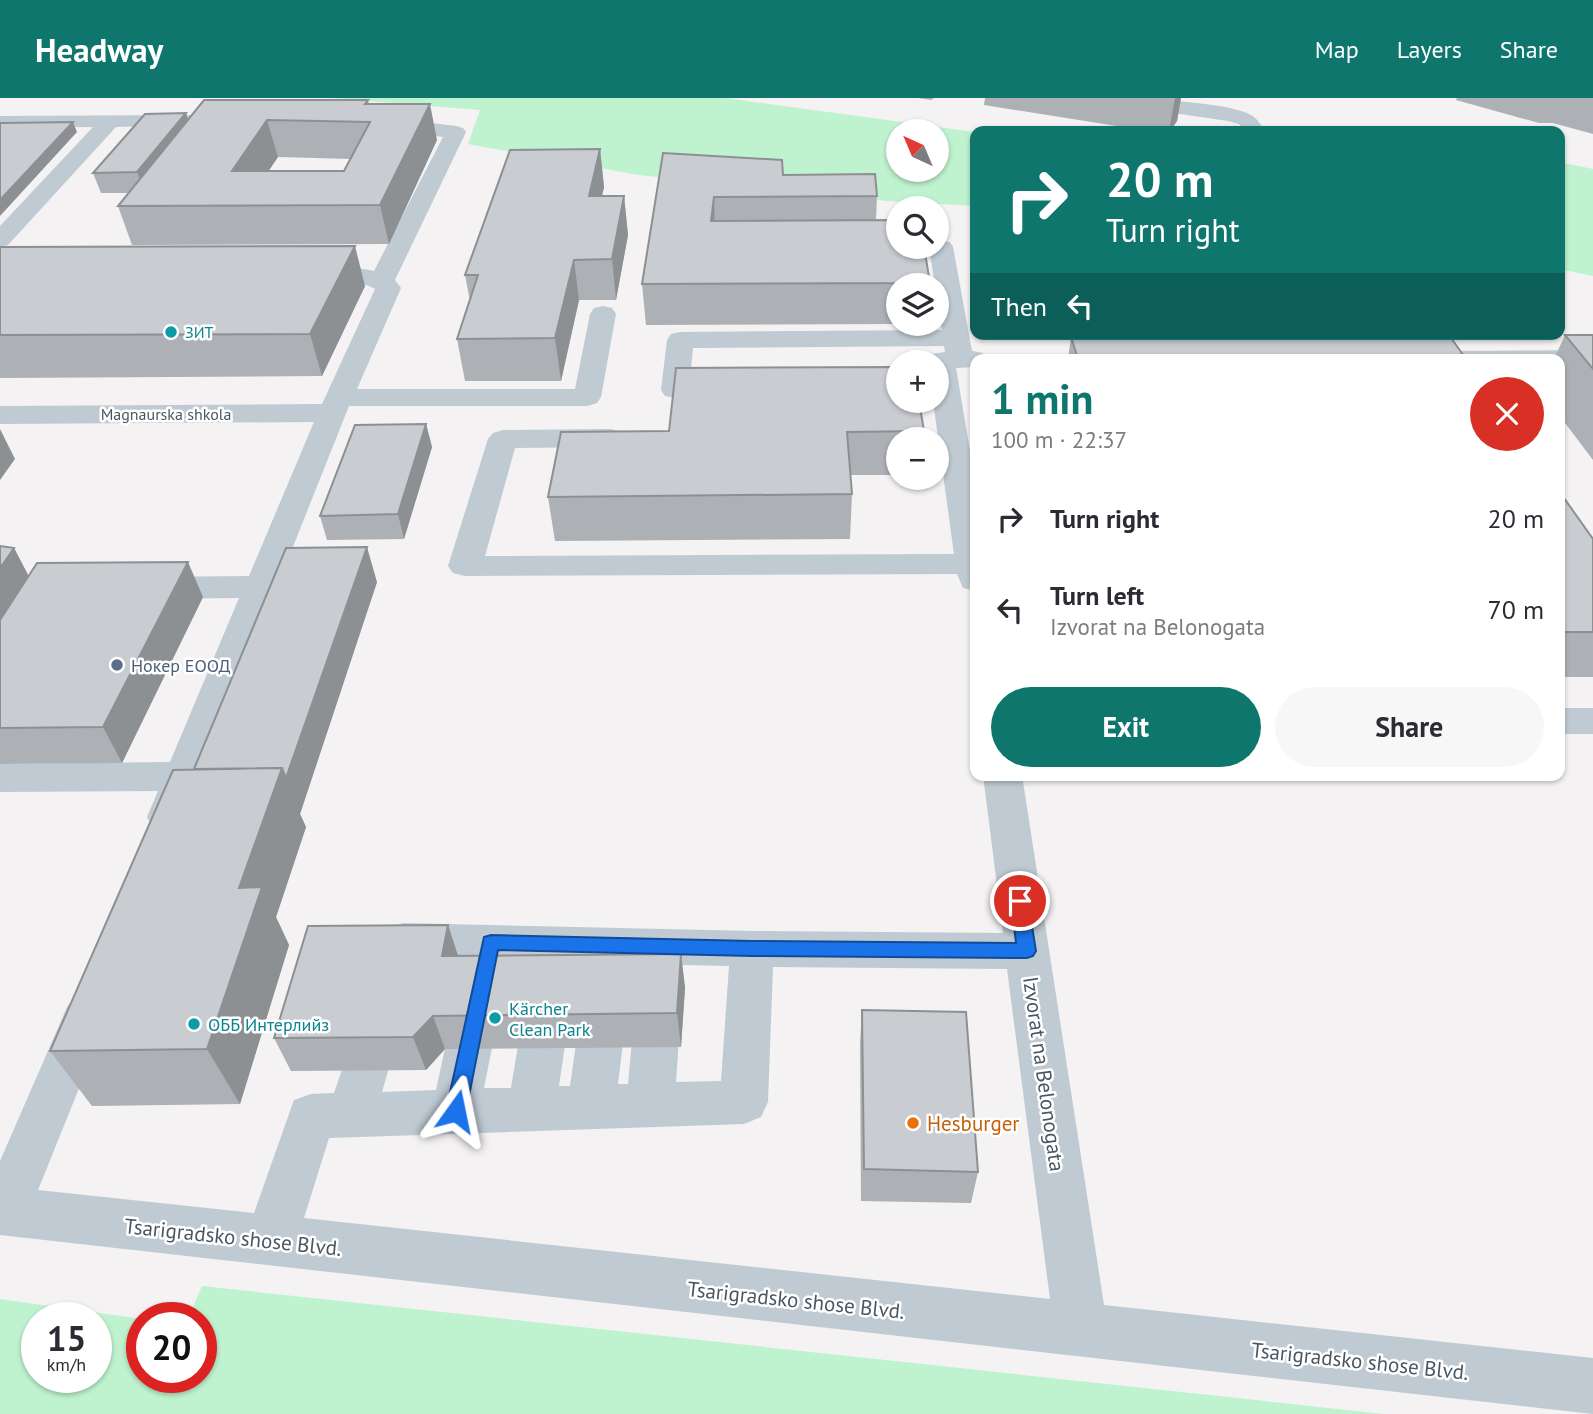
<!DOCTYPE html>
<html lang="en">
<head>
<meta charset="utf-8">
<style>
  body { margin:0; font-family:"PT Sans",sans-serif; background:#f7f7f7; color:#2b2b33; height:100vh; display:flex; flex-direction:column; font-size:26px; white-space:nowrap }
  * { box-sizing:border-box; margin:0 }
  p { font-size:23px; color:#7c7c81 }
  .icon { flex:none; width:38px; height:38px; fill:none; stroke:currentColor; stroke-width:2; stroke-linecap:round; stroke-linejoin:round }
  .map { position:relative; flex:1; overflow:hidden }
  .side { position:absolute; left:970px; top:256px; width:595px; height:427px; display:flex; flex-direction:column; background:#fff; border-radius:14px; box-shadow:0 2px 5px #0004 }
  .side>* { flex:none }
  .top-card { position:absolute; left:970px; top:28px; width:595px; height:214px; border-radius:14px; box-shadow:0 2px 5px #0004; background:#0f766e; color:#fff; overflow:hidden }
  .needle { width:46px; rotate:316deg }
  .fabs { position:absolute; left:886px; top:21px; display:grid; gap:14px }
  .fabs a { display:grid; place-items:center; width:63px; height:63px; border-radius:50%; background:#fff; box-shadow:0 2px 5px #0004; font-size:35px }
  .speed { position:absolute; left:21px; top:1204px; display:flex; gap:14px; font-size:35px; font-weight:700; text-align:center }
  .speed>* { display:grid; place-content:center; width:91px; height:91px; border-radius:50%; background:#fff; box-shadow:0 2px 5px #0004; line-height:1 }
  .speed small { font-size:18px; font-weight:400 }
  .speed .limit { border:10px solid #d22; background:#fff; color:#111 }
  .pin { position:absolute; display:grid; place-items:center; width:60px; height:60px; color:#fff; margin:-30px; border:4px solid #fff; border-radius:50%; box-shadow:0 2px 7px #0007 }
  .me { position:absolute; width:77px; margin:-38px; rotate:12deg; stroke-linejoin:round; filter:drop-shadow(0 0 5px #0008) }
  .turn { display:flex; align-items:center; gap:24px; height:147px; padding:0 21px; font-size:32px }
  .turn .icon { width:91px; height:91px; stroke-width:2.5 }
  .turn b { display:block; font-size:49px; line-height:60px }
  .then { display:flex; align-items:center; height:66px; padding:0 21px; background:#0003; gap:14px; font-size:26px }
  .round { display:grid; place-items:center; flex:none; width:74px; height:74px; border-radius:37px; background:#f7f7f7 }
  .summary { display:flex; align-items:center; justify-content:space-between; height:119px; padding:0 21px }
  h1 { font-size:42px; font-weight:800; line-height:52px; color:#0f766e }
  .button { display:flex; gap:14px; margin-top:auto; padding:14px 21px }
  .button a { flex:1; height:80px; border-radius:42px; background:#0f766e; color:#fff; font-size:28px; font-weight:800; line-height:80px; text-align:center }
  .button a+a { background:#f7f7f7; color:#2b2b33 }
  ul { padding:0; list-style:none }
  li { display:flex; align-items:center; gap:21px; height:91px; padding:0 21px }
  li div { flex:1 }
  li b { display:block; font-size:26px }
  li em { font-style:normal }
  header { display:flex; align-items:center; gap:42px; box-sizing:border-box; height:98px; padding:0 35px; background:#0f766e; color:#fff }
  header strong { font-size:33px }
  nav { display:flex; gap:38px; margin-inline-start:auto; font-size:24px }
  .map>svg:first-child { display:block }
  .green { fill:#bff3cf; fill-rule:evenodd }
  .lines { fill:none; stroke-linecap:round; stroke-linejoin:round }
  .minor { fill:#bfcad2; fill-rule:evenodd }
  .wall { fill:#adb0b5; fill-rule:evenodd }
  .shaded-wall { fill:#8d9093 }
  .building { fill:#c9cdd2; stroke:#8d9093; stroke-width:2; fill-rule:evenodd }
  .route { fill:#1a73e8; stroke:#114b97; stroke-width:2 }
  .culture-dot { fill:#0f9aa8; stroke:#fff; stroke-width:2.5 }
  .service-dot { fill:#5c6f8a; stroke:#fff; stroke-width:2.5 }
  .food-dot { fill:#e8710a; stroke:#fff; stroke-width:2.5 }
  .labels { text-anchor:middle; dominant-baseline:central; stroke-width:5; stroke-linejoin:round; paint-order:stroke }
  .far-culture-label { font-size:16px; fill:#0d838f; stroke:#fff; text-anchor:start }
  .far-street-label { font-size:16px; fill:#485761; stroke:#fff }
  .service-label { font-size:18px; fill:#4e5e75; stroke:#fff; text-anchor:start }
  .culture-label { font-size:18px; fill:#0d838f; stroke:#fff; text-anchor:start }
  .near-street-label { font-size:21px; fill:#485761; stroke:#fff }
  .near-food-label { font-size:21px; fill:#c56008; stroke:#fff; text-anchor:start }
</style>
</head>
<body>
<header>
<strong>Headway</strong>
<nav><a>Map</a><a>Layers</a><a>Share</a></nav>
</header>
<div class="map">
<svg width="1593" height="1316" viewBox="0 0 1593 1316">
  <rect width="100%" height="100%" fill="#f4f2f2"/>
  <path class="green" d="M331 0H725L975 34V108L887 103 638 77 468 46 480 12ZM898 33H936V72H898Z
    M1559 64 1593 71V178L1559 171Z
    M202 1188 1384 1316H0V1201L142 1221V1279H201V1220H188ZM37 1220H96V1279H37Z"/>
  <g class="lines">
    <path class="minor" d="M1102 0C1130 0 1235 3 1254 19 1258 22 1262 28 1264 32L1244 33 1239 26 1228 23 1112 6 1105 4Z
      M190 17 197 19 200 23 197 27 116 29 8 147 0 149V128L93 29 0 30V18Z
      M383 19 456 28 463 30 466 34 395 182 401 190 357 291H575L590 216 594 210 603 208 612 210 616 216 601 299 597 305 587 308H349L181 730 167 734 153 730 147 719 158 693 0 694V666L170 664 239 500 145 501 133 498 128 490 133 482 145 479 249 478 314 324 0 326V308L322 306 375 191C352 178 324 189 300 183L297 178 300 173C323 167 351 168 374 173L443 39 376 29 373 25 376 21Z
      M872 142H898V149H936V142L950 144 953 149 972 253 983 255 986 261H975V269L956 270 975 382V493L963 490 957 476 465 478 453 475 448 468 488 341 493 335 503 332 611 331 621 334 626 340 621 346 611 349 515 350 485 458 954 456 933 303H936V264H928L927 262 931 256 945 254 944 248 693 250 689 292 685 298 675 300 665 298 661 292 667 242 671 236 680 234 942 232 930 156 863 154 860 149 863 144Z
      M1593 252V268H1559V261H1439L1442 255 1452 253Z
      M1559 610H1593V636H1559Z
      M983 677H1022L1104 1207 1593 1260V1316L0 1137V1063L68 907 84 901 100 907 107 921 38 1092 254 1115 294 1002 311 996 334 995 363 910 379 904 395 910 402 924 382 994 436 992 456 899 463 885 479 880 495 885 502 899 484 990H511L526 899 533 885 549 880 565 885 572 899 559 988H570L583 896 590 882 606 877 622 882 629 896 618 986H628L636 897 643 883 659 878 675 883 682 897 676 984 721 983 729 868 403 861 388 856 381 843 388 830 403 825 752 833 1003 835ZM773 869 1007 871 1050 1201 304 1120 329 1040 744 1026 761 1019 768 1004Z"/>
  </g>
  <path class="wall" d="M918 0H934L931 2Z
    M985 0H1181L1177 23 1170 33H1148L984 7Z
    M1457 0H1593V36L1553 25H1539L1456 2Z
    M368 2 369 6 437 42 389 146 132 147 118 108 128 95H101L93 75 186 15 188 22ZM278 59 350 61 344 73H268Z
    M600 51 604 89 602 98H624L628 137 616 202H579L561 283H465L457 241 470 203 465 177Z
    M663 55 783 77 877 98 876 122 930 185V187H898V226L646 227 642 186Z
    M0 149 365 188 322 278 0 280Z
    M1008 236H1078V237Z
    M1170 236H1235V238L1466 261H1068L1071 239H1171Z
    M1565 237H1593V362L1559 317V261H1554Z
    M426 326 432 349 404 441 327 442 320 418Z
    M924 333 923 341H898V377H850L852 396 850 441 555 443 548 399 561 334Z
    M1559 393 1593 441V579H1559Z
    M0 448 14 450 28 478 203 499 122 665 0 666Z
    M377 484 300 716 306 729 276 819 289 847 240 1006 92 1008 50 953 194 671Z
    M448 827 458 858 681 856 685 890 681 949 445 951 426 972 291 973 274 940Z
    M862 912 978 1074 971 1105 861 1103 860 946Z"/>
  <path class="shaded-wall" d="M1175 0H1181L1177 23 1170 33H1169Z
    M430 6 437 42 389 146 380 107Z
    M186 15 192 35 145 95 137 74Z
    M267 22 278 59 246 107 232 73Z
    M73 24 77 34 0 118V102Z
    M600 51 604 89 593 137 589 98Z
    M624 98 628 137 616 202 612 161Z
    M714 99 715 138 711 123Z
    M355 148 365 188 322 278 310 236Z
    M574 162 579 202 561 283 555 240Z
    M426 326 432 349 404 441 398 416Z
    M0 331 15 361 0 382Z
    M367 449 377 484 300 716 306 729 276 819 289 847 240 1006 207 951 239 790 282 670Z
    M14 450 45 509 0 554V469Z
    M188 464 203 499 122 665 103 629Z
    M448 827 459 861 442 858Z
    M681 856 685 890 681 949 677 915Z
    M433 918 445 951 426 972 413 939Z"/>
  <path class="building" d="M204 2H368L365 6H430L380 107 118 108ZM267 22 370 24 344 73H232Z
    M186 15 137 74 93 75 145 16Z
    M73 24 0 102V25Z
    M600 51 589 98H624L612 161 574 162 555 240 457 241 478 177H465L510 52Z
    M663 55 782 62 783 77 875 76 877 98 714 99 711 123 898 122V149H924L930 185 642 186Z
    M355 148 310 236 0 237V149Z
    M1449 237 1466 261H1078L1071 239Z
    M1565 237H1593V271Z
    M898 269V303H919L924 333 847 334 852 396 548 399 561 334 669 333 676 270Z
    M426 326 398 416 320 418 355 327Z
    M1559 393 1593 441V534H1559Z
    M0 448 14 450 3 466 0 469Z
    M367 449 286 680 282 670 194 671 286 450Z
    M188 464 103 629 0 630V522L37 465Z
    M282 670 239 790 262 789 207 951 50 953 173 672Z
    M448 827 442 858 681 856 677 915 433 918 413 939 274 940 308 828Z
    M862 912 966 914 978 1074 864 1071Z"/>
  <path class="route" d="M1020 796 1026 798 1028 803 1036 853 1033 858 1027 860 752 858 498 852 466 1013 463 1020 456 1022 449 1020 446 1013 484 839 491 837 752 843 1016 845 1011 803 1013 798Z"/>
  <g class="culture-dot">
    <circle cx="171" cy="234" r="7"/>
    <circle cx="495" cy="920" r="7"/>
    <circle cx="194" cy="926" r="7"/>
  </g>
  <circle class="service-dot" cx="117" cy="567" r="7"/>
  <circle class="food-dot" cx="913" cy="1025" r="7"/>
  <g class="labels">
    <g class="far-culture-label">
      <text x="185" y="234">ЗИТ</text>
    </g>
    <g class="far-street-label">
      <text x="166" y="316">Magnaurska shkola</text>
    </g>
    <g class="service-label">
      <text x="131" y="567">Нокер ЕООД</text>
    </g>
    <g class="culture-label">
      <text x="509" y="910">Kärcher<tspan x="509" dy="21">Clean Park</tspan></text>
      <text x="208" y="926">ОББ Интерлийз</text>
    </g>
    <g class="near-street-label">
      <text transform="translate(1044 976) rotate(82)">Izvorat na Belonogata</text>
      <text transform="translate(233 1139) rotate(6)">Tsarigradsko shose Blvd.</text>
      <text transform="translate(796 1202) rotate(6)">Tsarigradsko shose Blvd.</text>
      <text transform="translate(1360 1263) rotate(6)">Tsarigradsko shose Blvd.</text>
    </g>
    <g class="near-food-label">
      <text x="927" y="1025">Hesburger</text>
    </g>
  </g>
</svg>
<div class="fabs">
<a><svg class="needle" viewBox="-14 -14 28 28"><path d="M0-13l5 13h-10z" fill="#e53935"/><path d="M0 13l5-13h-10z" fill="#7c7c81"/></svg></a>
<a><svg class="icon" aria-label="search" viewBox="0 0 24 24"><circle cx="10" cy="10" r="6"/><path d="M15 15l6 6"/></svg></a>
<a><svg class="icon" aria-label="layers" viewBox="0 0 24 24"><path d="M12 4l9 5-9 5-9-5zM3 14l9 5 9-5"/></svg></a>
<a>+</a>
<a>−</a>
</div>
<div class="speed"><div>15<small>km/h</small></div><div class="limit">20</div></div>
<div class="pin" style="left:1020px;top:803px;background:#d93025"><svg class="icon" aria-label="arrive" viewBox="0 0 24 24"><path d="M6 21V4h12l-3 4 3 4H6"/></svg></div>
<svg class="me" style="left:456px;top:1013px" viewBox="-20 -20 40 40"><path d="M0-17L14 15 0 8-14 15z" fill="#1a73e8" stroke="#fff" stroke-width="4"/></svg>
<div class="top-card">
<div class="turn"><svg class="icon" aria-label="right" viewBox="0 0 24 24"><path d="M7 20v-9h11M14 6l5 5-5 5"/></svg><div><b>20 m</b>Turn right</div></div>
<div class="then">Then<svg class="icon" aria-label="left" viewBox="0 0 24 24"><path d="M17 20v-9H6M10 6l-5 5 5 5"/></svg></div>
</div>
<section class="side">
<div class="summary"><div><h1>1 min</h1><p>100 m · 22:37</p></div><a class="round" style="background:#d93025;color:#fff"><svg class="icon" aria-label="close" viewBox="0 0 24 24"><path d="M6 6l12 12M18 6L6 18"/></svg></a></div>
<ul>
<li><svg class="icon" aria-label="right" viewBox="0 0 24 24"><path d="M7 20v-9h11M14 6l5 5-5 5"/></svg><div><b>Turn right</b></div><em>20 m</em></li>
<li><svg class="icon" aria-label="left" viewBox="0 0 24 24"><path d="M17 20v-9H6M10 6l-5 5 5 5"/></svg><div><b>Turn left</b><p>Izvorat na Belonogata</p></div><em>70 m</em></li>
</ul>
<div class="button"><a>Exit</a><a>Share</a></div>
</section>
</div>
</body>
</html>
